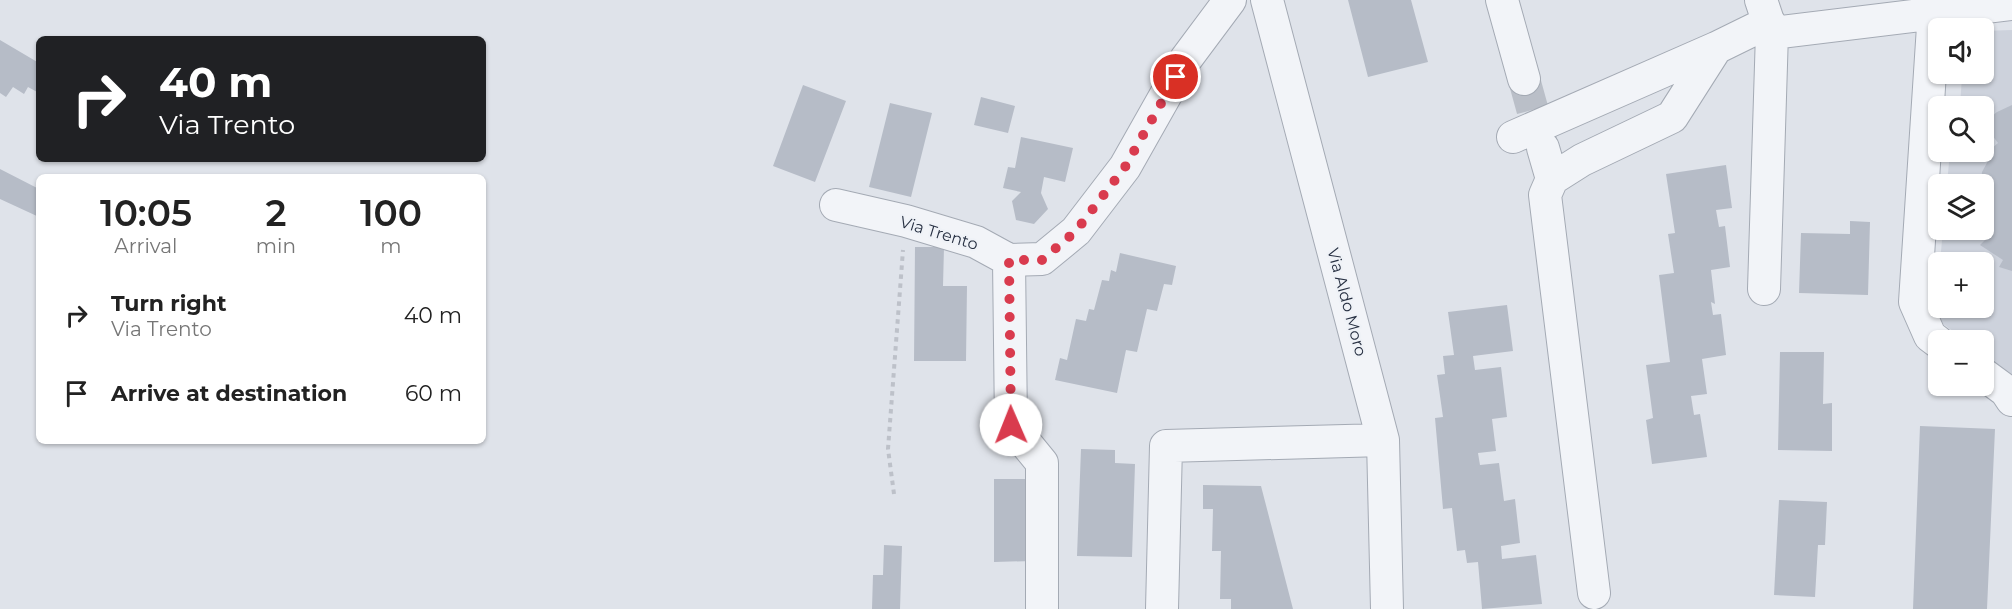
<!DOCTYPE html>
<html lang="en">
<head>
<meta charset="utf-8">
<style>
  body { margin:0; font-family:Montserrat,sans-serif; background:#f2f2f2; color:#222; height:100vh; display:flex; flex-direction:column; font-size:22px; white-space:nowrap }
  * { box-sizing:border-box; margin:0 }
  p { font-size:20px; color:#767676 }
  .icon { flex:none; width:33px; height:33px; fill:none; stroke:currentColor; stroke-width:2; stroke-linecap:round; stroke-linejoin:round }
  .map { position:relative; flex:1; overflow:hidden }
  .side { position:absolute; left:36px; top:174px; width:450px; height:270px; display:flex; flex-direction:column; background:#fff; border-radius:9px; box-shadow:0 2px 4px #0004 }
  .side>* { flex:none }
  .banner { position:absolute; left:36px; top:36px; width:450px; height:126px; border-radius:9px; box-shadow:0 2px 4px #0004; background:#202124; color:#fff; overflow:hidden }
  .fabs { position:absolute; left:1928px; top:18px; display:grid; gap:12px }
  .fabs a { display:grid; place-items:center; width:66px; height:66px; border-radius:9px; background:#fff; box-shadow:0 2px 4px #0004; font-size:30px }
  .pin { position:absolute; display:grid; place-items:center; width:51px; height:51px; color:#fff; margin:-26px; border:3px solid #fff; border-radius:50%; box-shadow:0 2px 6px #0007 }
  .me { position:absolute; width:66px; margin:-33px; rotate:359deg; stroke-linejoin:round; filter:drop-shadow(0 0 4px #0008) }
  .turn { display:flex; align-items:center; gap:21px; height:126px; padding:0 24px; font-size:27px }
  .turn .icon { width:78px; height:78px; stroke-width:2.5 }
  .turn b { display:block; font-size:42px; line-height:51px }
  .eta { display:flex; justify-content:space-evenly; align-items:center; height:102px; text-align:center }
  .eta b { font-size:36px; font-weight:600; line-height:42px }
  ul { padding:0; list-style:none }
  li { display:flex; align-items:center; gap:18px; height:78px; padding:0 24px }
  li div { flex:1 }
  li b { display:block; font-size:22px }
  li em { font-style:normal }
  .map>svg:first-child { display:block }
  .built { fill:#cdd2dc }
  .building { fill:#b6bcc7 }
  .lines { fill:none; stroke-linecap:round; stroke-linejoin:round }
  .minor-tunnel { stroke:#babfc8; stroke-width:32; stroke-dasharray:32 16; stroke-linecap:butt }
  .minor-casing { stroke:#a4aab4; stroke-width:34 }
  .path { stroke:#bdc1c9; stroke-width:4; stroke-dasharray:4.5 4.5; stroke-linecap:butt }
  .minor { stroke:#f2f4f8; stroke-width:32 }
  .route { stroke:#d93b4e; stroke-width:10; stroke-dasharray:0 18 }
  .labels { text-anchor:middle; dominant-baseline:central; stroke-width:4.5; stroke-linejoin:round; paint-order:stroke }
  .street-label { font-size:16px; fill:#273042; stroke:#eff2f7 }
</style>
</head>
<body>
<div class="map">
<svg width="2012" height="609" viewBox="0 0 2012 609">
  <rect width="100%" height="100%" fill="#dfe3ea"/>
  <path class="built" d="M2012 30V376L1983 354V340H1965L1935 318 1938 285V308H1983V262H1940L1943 230H1983V184H1947L1950 152H1983V106H1960L1962 77 1954 74H1983V31Z"/>
  <path class="building" d="M1348 0H1411L1428 62 1368 77Z
    M0 40 39 63V93L28 87 24 94 13 87 6 97 0 93Z
    M803 85 846 101 815 182 773 166Z
    M981 97 1015 106 1008 133 974 125Z
    M890 103 932 113 911 197 869 187Z
    M2012 105V271L1999 267 2003 260 1980 245 1985 240 1976 230H1983V214L1987 211 1981 184 1982 172 1989 159 1985 154 1998 143 1983 123 1997 112Z
    M1021 137 1073 148 1065 182 1044 177 1041 193 1048 209 1034 224 1016 220 1012 201 1021 192 1003 188 1008 167 1015 168Z
    M1726 165 1732 208 1716 210 1719 227 1725 226 1730 267 1711 270 1715 304 1711 302 1713 315 1721 314 1726 355 1702 359 1707 394 1691 396 1694 415 1700 414 1707 457 1652 464 1646 420 1653 418 1646 365 1670 362 1659 275 1674 273 1668 234 1675 233 1666 174Z
    M0 169 39 189V217L0 199Z
    M1850 221 1870 222 1868 295 1799 293 1801 233 1850 234Z
    M915 247H944L943 286H967L966 361H914Z
    M1120 253 1176 266 1172 285 1164 284 1157 311 1147 309 1137 352 1126 350 1117 393 1055 380 1060 358 1067 360 1076 319 1086 321 1089 309 1094 310 1102 280 1109 281 1111 270 1116 272Z
    M1507 305 1513 351 1473 356 1475 370 1501 367 1507 417 1492 419 1496 451 1478 453 1480 465 1499 463 1504 501 1515 499 1520 543 1501 546 1502 559 1536 555 1542 604 1482 609 1478 562 1467 563 1465 550 1457 551 1452 508 1443 509 1435 418 1443 417 1437 375 1445 374 1443 356 1454 355 1448 312Z
    M1780 352H1824L1823 404 1832 403V451L1778 450Z
    M1920 426 1995 429 1987 609H1913Z
    M1081 449 1115 450V463L1135 464 1132 557 1077 556Z
    M994 479H1031L1032 561 994 562Z
    M1203 485 1261 486 1293 609H1231V599H1220L1221 551H1212L1213 509H1203Z
    M1779 500 1827 502 1825 545H1818L1815 597 1774 595Z
    M884 545 902 546 900 609H872L873 575H883Z"/>
  <g class="lines">
    <path class="minor-tunnel" d="M1524 79 1543 148"/>
    <defs>
      <path id="minor" d="M1267 0 1383 440 1387 609
        M1502 0 1524 79
        M1761 0 1772 33 1764 289
        M1934 11 1915 302 1930 336 1938 342
        M1772 33 2012 4
        M1513 137 1716 48
        M1543 148 1552 179
        M836 205 906 221 976 242 1009 260 1042 259 1076 231 1125 167 1186 59 1230 0
        M1009 260 1011 425 1042 463V608
        M1983 374 2006 391 2012 400
        M1594 593 1545 195 1552 179 1582 160 1672 117 1716 48 1769 22
        M1162 609 1166 446 1383 440"/>
    </defs>
    <use href="#minor" class="minor-casing"/>
    <path class="path" d="M894 494 888 449 903 250"/>
    <use href="#minor" class="minor"/>
  </g>
  <g class="lines">
    <path class="route" d="M1011 425 1009 260H1042L1076 231 1125 167 1176 77"/>
  </g>
  <g class="labels">
    <g class="street-label">
      <text transform="translate(939 233) rotate(17)">Via Trento</text>
      <text transform="translate(1347 302) rotate(75)">Via Aldo Moro</text>
    </g>
  </g>
</svg>
<div class="fabs">
<a><svg class="icon" aria-label="sound" viewBox="0 0 24 24"><path d="M4 9h4l5-4v14l-5-4H4zM17 9q2 3 0 6"/></svg></a>
<a><svg class="icon" aria-label="search" viewBox="0 0 24 24"><circle cx="10" cy="10" r="6"/><path d="M15 15l6 6"/></svg></a>
<a><svg class="icon" aria-label="layers" viewBox="0 0 24 24"><path d="M12 4l9 5-9 5-9-5zM3 14l9 5 9-5"/></svg></a>
<a>+</a>
<a>−</a>
</div>
<div class="pin" style="left:1176px;top:77px;background:#d93025"><svg class="icon" aria-label="arrive" viewBox="0 0 24 24"><path d="M6 21V4h12l-3 4 3 4H6"/></svg></div>
<svg class="me" style="left:1011px;top:425px" viewBox="-20 -20 40 40"><circle r="19" fill="#fff"/><path d="M0-13L10 11 0 6-10 11z" fill="#d93b4e"/></svg>
<div class="banner">
<div class="turn"><svg class="icon" aria-label="right" viewBox="0 0 24 24"><path d="M7 20v-9h11M14 6l5 5-5 5"/></svg><div><b>40 m</b>Via Trento</div></div>
</div>
<section class="side">
<div class="eta">
<div><b>10:05</b><p>Arrival</p></div>
<div><b>2</b><p>min</p></div>
<div><b>100</b><p>m</p></div>
</div>
<ul>
<li><svg class="icon" aria-label="right" viewBox="0 0 24 24"><path d="M7 20v-9h11M14 6l5 5-5 5"/></svg><div><b>Turn right</b><p>Via Trento</p></div><em>40 m</em></li>
<li><svg class="icon" aria-label="arrive" viewBox="0 0 24 24"><path d="M6 21V4h12l-3 4 3 4H6"/></svg><div><b>Arrive at destination</b></div><em>60 m</em></li>
</ul>
</section>
</div>
</body>
</html>
